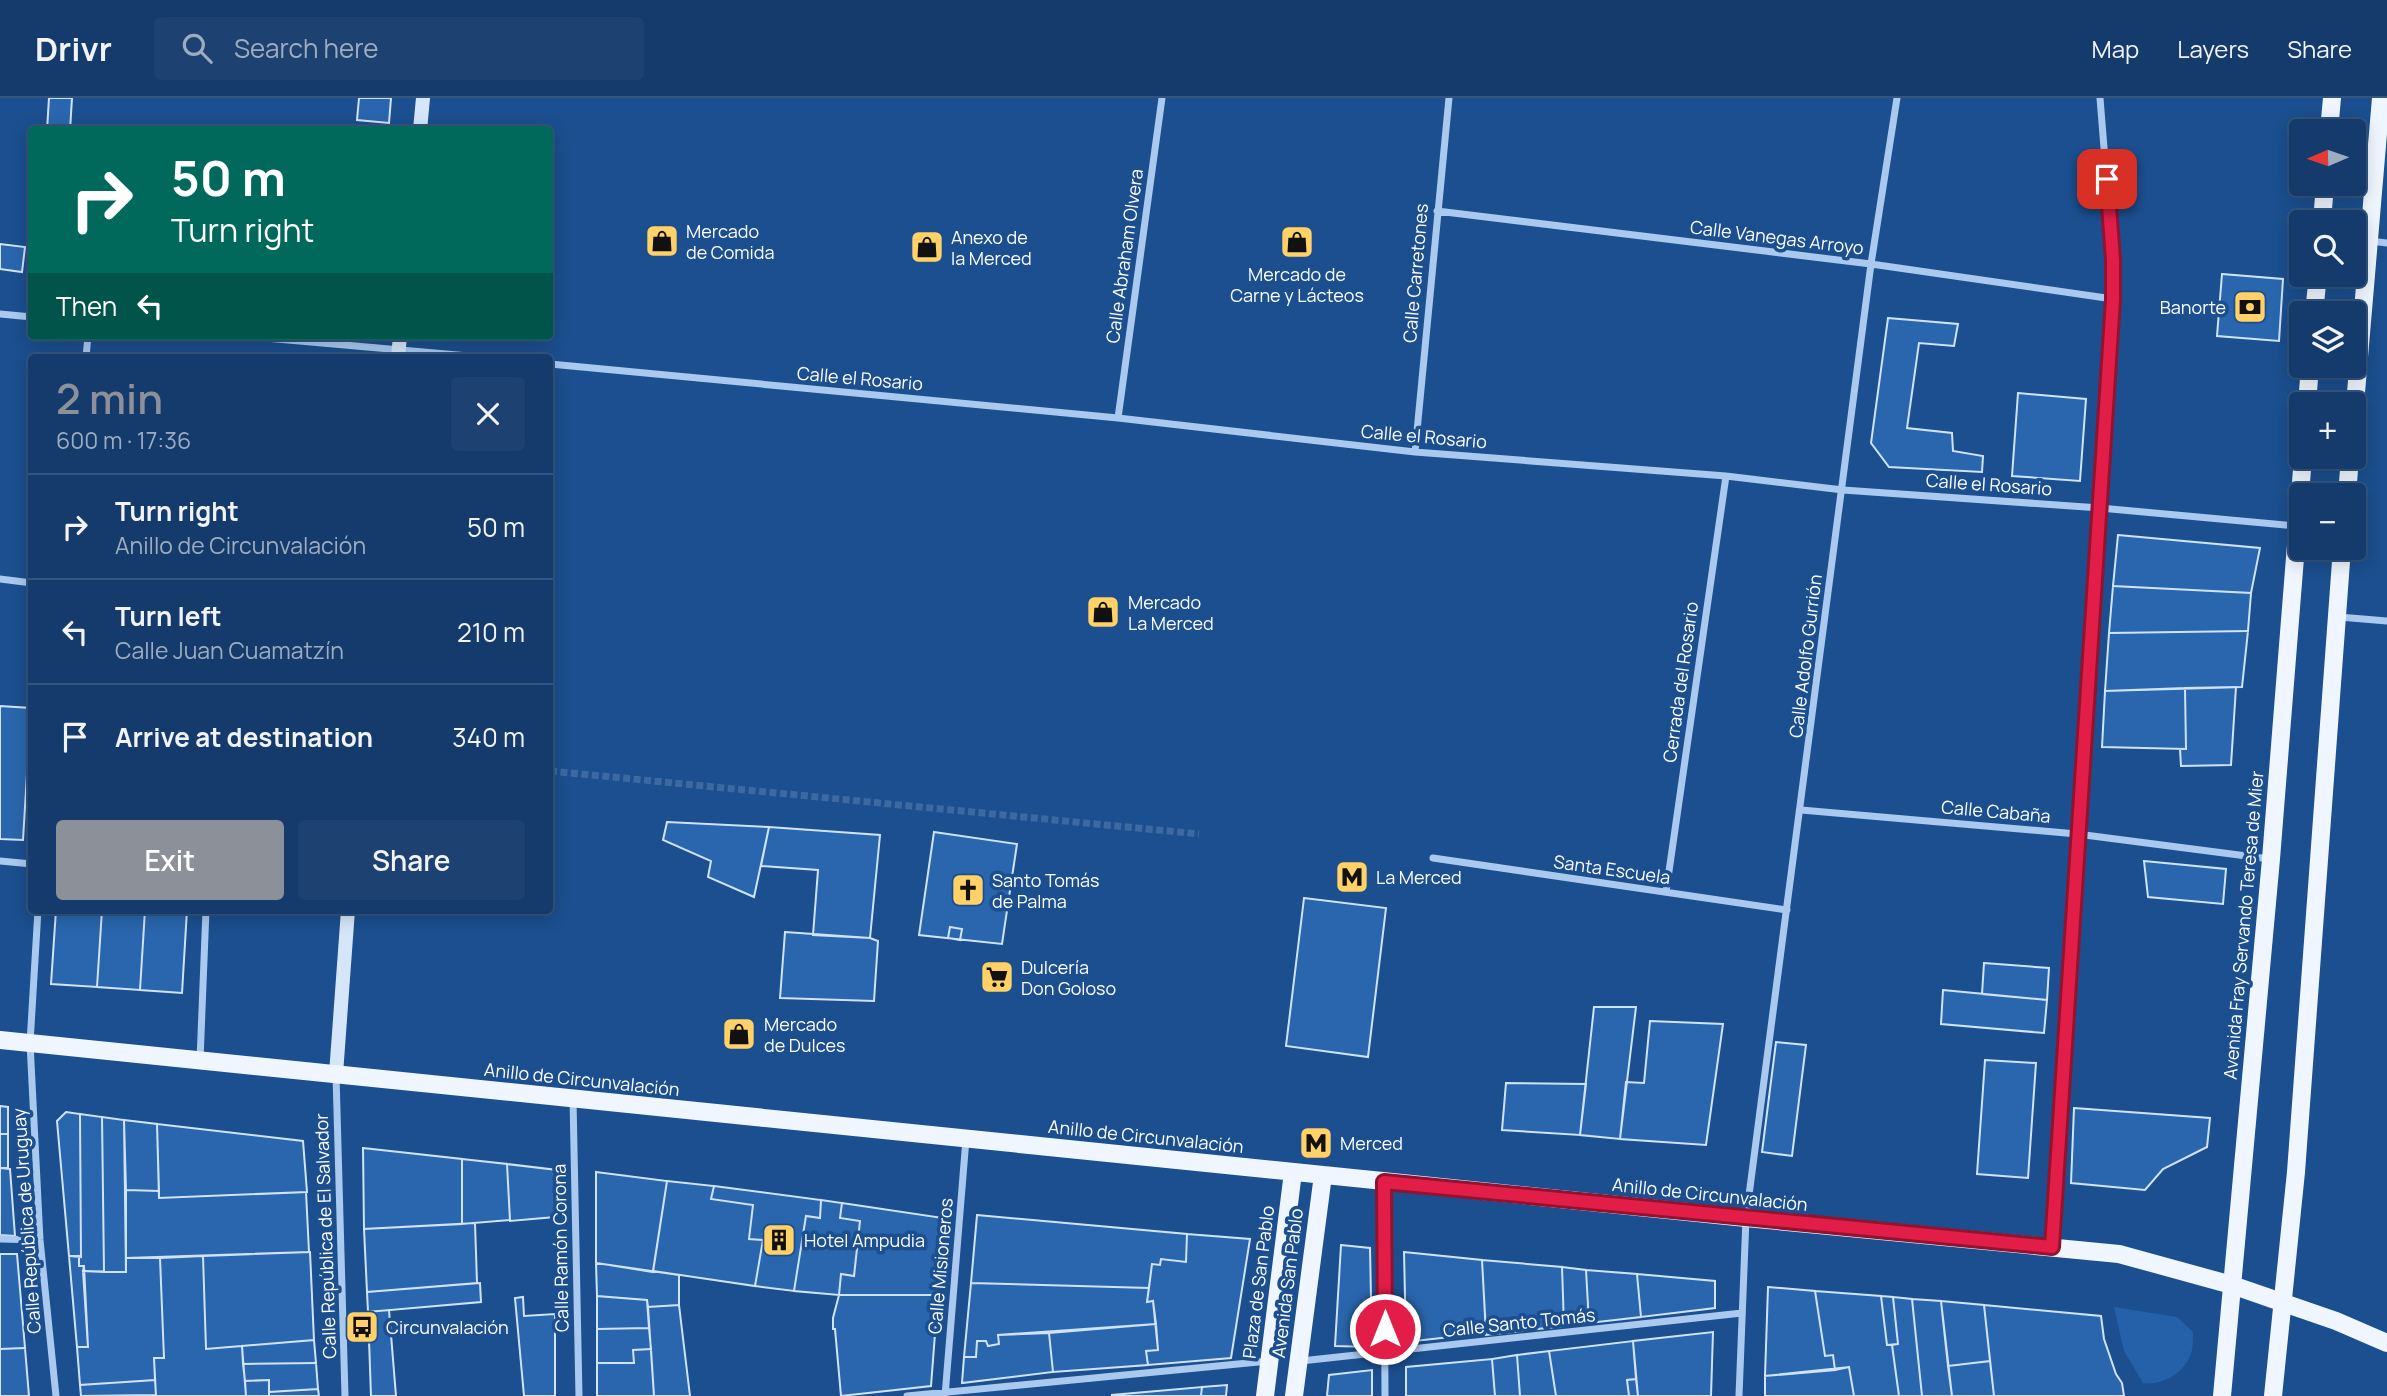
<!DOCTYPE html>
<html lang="en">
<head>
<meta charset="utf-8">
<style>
  body { margin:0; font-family:Manrope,sans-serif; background:#1d4271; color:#f1f3f6; height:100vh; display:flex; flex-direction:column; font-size:26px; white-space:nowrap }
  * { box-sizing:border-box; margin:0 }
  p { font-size:23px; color:#9dadc1 }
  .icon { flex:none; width:38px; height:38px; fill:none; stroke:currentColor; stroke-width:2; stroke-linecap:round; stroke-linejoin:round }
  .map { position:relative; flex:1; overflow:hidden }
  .drawer { position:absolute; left:28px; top:256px; width:525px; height:560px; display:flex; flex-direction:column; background:#143b6b; border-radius:7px; box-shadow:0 4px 18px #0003,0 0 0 2px #33557e }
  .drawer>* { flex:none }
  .guide { position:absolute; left:28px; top:28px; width:525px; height:214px; border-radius:7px; box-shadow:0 4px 18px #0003,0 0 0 2px #33557e; background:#00695c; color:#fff; overflow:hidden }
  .needle { width:46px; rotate:268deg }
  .controls { position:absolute; left:2289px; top:21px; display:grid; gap:14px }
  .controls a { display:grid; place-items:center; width:77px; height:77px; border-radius:7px; background:#143b6b; box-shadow:0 4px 18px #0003,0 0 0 2px #33557e; font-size:35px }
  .pin { position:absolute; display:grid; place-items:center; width:60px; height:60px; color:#fff; margin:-30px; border-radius:14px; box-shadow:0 4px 10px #0006 }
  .me { position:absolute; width:77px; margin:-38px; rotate:0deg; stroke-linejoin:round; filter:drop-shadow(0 0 5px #0008) }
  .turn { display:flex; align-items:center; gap:24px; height:147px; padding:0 28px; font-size:32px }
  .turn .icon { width:91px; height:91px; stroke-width:2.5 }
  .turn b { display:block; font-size:49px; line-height:60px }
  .then { display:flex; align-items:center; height:66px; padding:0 28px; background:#0003; gap:14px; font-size:26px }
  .round { display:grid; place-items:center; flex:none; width:74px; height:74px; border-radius:7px; background:#1d4271 }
  .head { display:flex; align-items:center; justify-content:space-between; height:119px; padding:0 28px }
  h1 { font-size:42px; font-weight:600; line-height:52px; color:#8c9099 }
  .primary-button { display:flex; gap:14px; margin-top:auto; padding:14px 28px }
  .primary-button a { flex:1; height:80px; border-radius:7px; background:#8c9099; color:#fff; font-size:28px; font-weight:600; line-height:80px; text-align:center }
  .primary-button a+a { background:#1d4271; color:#f1f3f6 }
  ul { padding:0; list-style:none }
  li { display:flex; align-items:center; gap:21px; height:105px; padding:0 28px; border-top:2px solid #33557e }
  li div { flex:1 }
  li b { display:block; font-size:26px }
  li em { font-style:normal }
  header { display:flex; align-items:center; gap:42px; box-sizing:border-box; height:98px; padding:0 35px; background:#143b6b; border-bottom:2px solid #33557e }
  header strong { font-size:33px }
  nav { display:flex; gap:38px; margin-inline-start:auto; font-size:24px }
  .search { width:490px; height:63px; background:#1d4271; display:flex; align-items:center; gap:18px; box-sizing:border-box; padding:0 24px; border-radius:7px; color:#9dadc1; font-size:26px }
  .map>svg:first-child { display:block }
  .green { fill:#2461a8 }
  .building { fill:#2a66ad; stroke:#cfe3fa; stroke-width:2 }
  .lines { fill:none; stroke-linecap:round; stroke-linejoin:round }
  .street-tunnel { stroke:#3d69a0; stroke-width:7; stroke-dasharray:7 3.5; stroke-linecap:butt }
  .street { stroke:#a9c9ee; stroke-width:7 }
  .secondary { stroke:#d6e6fa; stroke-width:14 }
  .primary { stroke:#f0f6ff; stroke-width:18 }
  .route-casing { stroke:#92132f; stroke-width:18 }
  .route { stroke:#e11d48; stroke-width:12 }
  .labels { text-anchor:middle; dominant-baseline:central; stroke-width:7; stroke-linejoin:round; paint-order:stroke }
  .poi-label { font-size:18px; fill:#fff; stroke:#1b4f8f; text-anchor:start }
  .street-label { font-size:18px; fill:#fff; stroke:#1b4f8f }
</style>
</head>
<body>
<header>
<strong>Drivr</strong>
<div class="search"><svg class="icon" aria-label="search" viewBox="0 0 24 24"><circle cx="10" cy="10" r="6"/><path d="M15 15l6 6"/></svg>Search here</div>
<nav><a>Map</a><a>Layers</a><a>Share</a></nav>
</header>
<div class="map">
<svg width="2387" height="1298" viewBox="0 0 2387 1298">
  <rect width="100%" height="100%" fill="#1b4f8f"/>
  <path class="green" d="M2114 1209 2177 1219 2193 1234C2193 1239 2193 1246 2192 1252 2187 1273 2164 1288 2143 1285L2124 1253Z"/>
  <path class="building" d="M49 0H72L70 32H47Z
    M359 0H391L389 25 357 22Z
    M0 146 25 149 22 174 0 171Z
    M2222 176 2283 181 2279 243 2217 238Z
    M1888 220 1958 226 1954 248 1919 245 1907 330 1952 335 1953 353 1983 358 1982 374 1889 369 1871 345Z
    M2018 295 2086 301 2080 383 2012 378Z
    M2118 437 2260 450 2251 495 2113 488Z
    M2113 488 2251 495 2248 533 2109 535Z
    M2248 533 2242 589 2105 593 2109 535Z
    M2236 589 2231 667 2181 668 2180 651H2186L2185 590Z
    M2185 590 2186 651 2102 649 2105 593Z
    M0 608 31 610 23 742 0 741Z
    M667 724 769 729 754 799 708 779 711 763 663 742Z
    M769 729 880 737 870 840 813 837 818 772 761 768Z
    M934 734 1017 746 1002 846 919 837Z
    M2144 763 2226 771 2223 806 2148 799Z
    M1304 800 1386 810 1368 959 1286 948Z
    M56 812H102L97 889 51 886Z
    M102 812H145L140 892 97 889Z
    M145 812H187L182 895 140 892Z
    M950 829 962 831 960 842 948 840Z
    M785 834 870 840 878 843 874 903 780 900Z
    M1984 865 2049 870 2047 902 1982 896Z
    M1943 892 2047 902 2044 935 1941 926Z
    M1594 909H1636L1620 1041 1580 1037Z
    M1650 923 1723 926 1706 1047 1620 1041 1626 984 1644 985Z
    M1776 944 1806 947 1792 1058 1762 1054Z
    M1985 962 2036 965 2028 1080 1977 1076Z
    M1506 985 1586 986 1580 1037 1502 1032Z
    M0 1008 8 1009V1036H0Z
    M2074 1010 2210 1020 2207 1049 2163 1071 2145 1092 2071 1085Z
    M66 1014 80 1016 81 1159 69 1158 57 1023Z
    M80 1016 102 1019 104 1174 83 1173 84 1168H79V1158L81 1159Z
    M102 1019 124 1022 126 1174H104Z
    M124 1022 157 1026 159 1093 126 1092Z
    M157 1026 303 1043 307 1094 159 1100Z
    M0 1036H8V1070H0Z
    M363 1050 462 1061V1126L364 1131Z
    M462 1061 507 1066 510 1122 462 1126Z
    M507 1066 557 1072 555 1119 510 1123Z
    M0 1070 10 1071 15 1138 0 1137Z
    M596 1074 667 1083 653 1174 596 1165Z
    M667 1083 714 1088 711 1101 753 1107 749 1141 763 1142 755 1188 653 1173Z
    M714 1088 821 1102 820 1120 806 1118 794 1193 755 1188 763 1142 749 1141 753 1107 711 1101Z
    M126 1092 159 1093V1100L306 1094 309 1154 126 1160Z
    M821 1102 842 1105 840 1120 860 1123 854 1178 841 1176 839 1197 794 1193 806 1118 820 1120Z
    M842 1105 943 1120 938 1197H839L841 1176 854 1178 860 1123 840 1120Z
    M977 1117 1187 1136 1186 1164 1161 1161 1160 1167 1152 1166 1149 1190 971 1185Z
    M475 1125 477 1185 367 1194 364 1131Z
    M1187 1136 1250 1141 1231 1260 1148 1267 1146 1253 1158 1252 1153 1203 1147 1204 1152 1166 1160 1167 1161 1161 1186 1164Z
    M1341 1147 1370 1150 1372 1249 1335 1248Z
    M310 1154 314 1242 206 1251 203 1158Z
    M1404 1154 1482 1162 1486 1235 1406 1244Z
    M0 1156H17L25 1250 0 1251Z
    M69 1158H79V1168H84L88 1249H77Z
    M203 1158 206 1251 242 1248 246 1298H156L154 1260H164L160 1160Z
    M126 1160H160L164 1260H154L155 1282 80 1287 77 1249H88L83 1173 126 1174Z
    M1482 1162 1562 1169 1564 1228 1486 1237Z
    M596 1165 679 1177V1207L648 1209 647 1202 597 1198Z
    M1562 1169 1586 1172 1589 1225 1564 1228Z
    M1586 1172 1637 1176 1641 1219 1589 1225Z
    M1637 1176 1715 1183V1210L1641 1219Z
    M480 1185 481 1204 368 1214 367 1194Z
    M971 1185 1149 1190 1147 1204 1153 1203 1156 1226 998 1237 999 1246 988 1248 986 1243H977L976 1259H964Z
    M1768 1189 1815 1193 1825 1258 1833 1257 1835 1272 1765 1278Z
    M1815 1193 1881 1198 1887 1247H1892L1899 1298H1854L1849 1269 1835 1272 1833 1257 1825 1258Z
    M839 1197H938L931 1288 841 1298 835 1231H833V1220Z
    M597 1198 647 1202 649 1230 597 1231Z
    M1881 1198 1893 1199 1898 1246 1887 1247Z
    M523 1199 524 1218 555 1216V1298H524L515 1200Z
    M1893 1199 1912 1201 1922 1298H1899L1892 1247 1898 1246Z
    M1912 1201 1941 1203 1952 1298H1922Z
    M1941 1203 1984 1207 1990 1263 1948 1268Z
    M679 1207 690 1298H654L648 1209Z
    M1984 1207 2101 1218 2104 1241 2116 1276 2122 1285 2124 1298H1994Z
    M389 1212 396 1298H371L368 1214Z
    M1156 1226 1158 1252 1146 1253 1148 1267 1053 1274 1049 1235Z
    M649 1230 651 1251 633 1252 634 1265H597V1231Z
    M1713 1234 1711 1298H1638L1633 1243Z
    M1049 1235 1053 1274 962 1285 964 1259H976L977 1243H986L988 1248 999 1246 998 1237Z
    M314 1242 316 1265 243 1266 242 1248Z
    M1633 1243 1636 1281 1627 1282 1629 1298H1556L1549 1253Z
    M25 1250 29 1298H0V1251Z
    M651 1251 654 1298H597V1265H634L633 1252Z
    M1549 1253 1556 1298H1520L1517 1257Z
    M1517 1257 1520 1298H1495L1492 1261Z
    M1492 1261 1495 1298H1406V1269Z
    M1990 1263 1994 1298H1952L1948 1268Z
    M316 1265 318 1291 269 1294V1282L245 1283 243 1266Z
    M1849 1269 1854 1298H1765V1278Z
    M1372 1272V1298H1327L1329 1277Z
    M1636 1281 1638 1298H1629L1627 1282Z
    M155 1282 156 1297 81 1298 80 1287Z
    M269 1282V1298H246L245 1283Z
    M1227 1287 1226 1298H1201L1202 1289Z
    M1202 1289 1201 1298H1112V1297Z
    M318 1291 319 1298H269V1294Z"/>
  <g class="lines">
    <path class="street-tunnel" d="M550 673 1199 736"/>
    <path class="street" d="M1437 113 1871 166 2113 201
      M2370 143 2387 145
      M0 216 32 219
      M244 238 480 259
      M86 259 88 238
      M550 266 1118 320 1415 354 1726 378 1843 392 2100 410 2297 428
      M1118 320 1162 0
      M1415 354 1449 0
      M0 481 32 485
      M2339 519 2387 523
      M1801 712 2077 736 2270 761
      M1433 760 1787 812
      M0 763 32 766
      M1666 794 1726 378
      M38 812 30 945 40 1142 56 1298
      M200 962 206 812
      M336 977 345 1298
      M573 1001 579 1298
      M1384 1085 1385 1298
      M0 1141 40 1142
      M2051 1149 2113 201V162L2100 0
      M1301 1263 1742 1215
      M907 1298 1269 1263
      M945 1298 966 1041
      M1739 1298 1746 1120 1871 166 1897 0"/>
    <path class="secondary" d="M420 32 423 0
      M398 259 400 238
      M336 976 348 812"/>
    <path class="primary" d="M2329 33 2332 0
      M2322 124 2325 86
      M2314 215 2318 177
      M2307 306 2310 268
      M2354 318 2381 0
      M2347 397 2350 359
      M0 942 1746 1120 2119 1156 2232 1187 2336 1223 2387 1245
      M1265 1298 1293 1074
      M1294 1298 1323 1077
      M2222 1298 2271 761 2303 359
      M2273 1298 2296 1074 2342 450"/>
  </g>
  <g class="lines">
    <defs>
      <path id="route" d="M1385 1231 1384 1084 2052 1149 2113 201V162L2107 81"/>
    </defs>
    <use href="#route" class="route-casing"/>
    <use href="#route" class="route"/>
  </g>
  <defs>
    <symbol id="shop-square" viewBox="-11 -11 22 22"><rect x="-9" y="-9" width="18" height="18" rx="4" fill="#ffd166" stroke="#1b4f8f"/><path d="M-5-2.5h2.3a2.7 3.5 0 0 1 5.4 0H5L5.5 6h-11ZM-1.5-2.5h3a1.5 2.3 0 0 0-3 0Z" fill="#111"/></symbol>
    <symbol id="bank-square" viewBox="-11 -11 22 22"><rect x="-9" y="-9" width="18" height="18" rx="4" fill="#ffd166" stroke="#1b4f8f"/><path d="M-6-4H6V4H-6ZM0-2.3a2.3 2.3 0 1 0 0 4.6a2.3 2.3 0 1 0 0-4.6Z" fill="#111"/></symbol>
    <symbol id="metro-square" viewBox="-11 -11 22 22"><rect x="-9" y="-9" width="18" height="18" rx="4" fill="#ffd166" stroke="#1b4f8f"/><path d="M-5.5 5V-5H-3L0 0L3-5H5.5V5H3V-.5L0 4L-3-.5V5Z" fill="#111"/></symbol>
    <symbol id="church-square" viewBox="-11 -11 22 22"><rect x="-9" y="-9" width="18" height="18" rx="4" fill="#ffd166" stroke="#1b4f8f"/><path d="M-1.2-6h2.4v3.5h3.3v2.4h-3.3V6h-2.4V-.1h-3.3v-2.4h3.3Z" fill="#111"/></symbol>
    <symbol id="supermarket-square" viewBox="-11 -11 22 22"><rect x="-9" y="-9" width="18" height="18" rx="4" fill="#ffd166" stroke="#1b4f8f"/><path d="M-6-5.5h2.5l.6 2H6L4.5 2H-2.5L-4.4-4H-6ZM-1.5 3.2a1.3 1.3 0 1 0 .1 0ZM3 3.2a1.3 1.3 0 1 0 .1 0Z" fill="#111"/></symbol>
    <symbol id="building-square" viewBox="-11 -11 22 22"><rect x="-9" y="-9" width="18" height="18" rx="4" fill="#ffd166" stroke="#1b4f8f"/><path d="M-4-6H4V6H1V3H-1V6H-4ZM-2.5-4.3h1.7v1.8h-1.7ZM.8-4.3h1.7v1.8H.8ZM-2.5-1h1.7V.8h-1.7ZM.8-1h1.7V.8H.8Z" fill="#111"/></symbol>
    <symbol id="bus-square" viewBox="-11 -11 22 22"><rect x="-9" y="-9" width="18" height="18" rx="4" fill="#ffd166" stroke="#1b4f8f"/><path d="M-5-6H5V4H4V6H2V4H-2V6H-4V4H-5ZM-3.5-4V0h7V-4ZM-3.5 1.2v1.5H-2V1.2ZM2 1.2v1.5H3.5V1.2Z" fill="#111"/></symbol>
  </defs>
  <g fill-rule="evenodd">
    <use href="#shop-square" x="643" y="124" width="38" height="38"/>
    <use href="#shop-square" x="1278" y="125" width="38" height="38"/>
    <use href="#shop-square" x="908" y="130" width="38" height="38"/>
    <use href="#bank-square" x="2231" y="190" width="38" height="38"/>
    <use href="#shop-square" x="1084" y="495" width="38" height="38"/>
    <use href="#metro-square" x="1333" y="760" width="38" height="38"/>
    <use href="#church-square" x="949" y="773" width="38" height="38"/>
    <use href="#supermarket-square" x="978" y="860" width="38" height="38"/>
    <use href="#shop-square" x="720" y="917" width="38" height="38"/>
    <use href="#metro-square" x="1297" y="1026" width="38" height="38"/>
    <use href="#building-square" x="760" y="1123" width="38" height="38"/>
    <use href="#bus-square" x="343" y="1210" width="38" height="38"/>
  </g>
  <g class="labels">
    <g class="poi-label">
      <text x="686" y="133">Mercado<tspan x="686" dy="21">de Comida</tspan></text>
      <text x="951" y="139">Anexo de<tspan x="951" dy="21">la Merced</tspan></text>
      <text x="1297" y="176" text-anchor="middle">Mercado de<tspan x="1297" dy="21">Carne y Lácteos</tspan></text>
      <text x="2226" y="209" text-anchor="end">Banorte</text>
      <text x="1128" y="504">Mercado<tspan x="1128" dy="21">La Merced</tspan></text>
      <text x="1376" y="779">La Merced</text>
      <text x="992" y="782">Santo Tomás<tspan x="992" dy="21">de Palma</tspan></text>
      <text x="1021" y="869">Dulcería<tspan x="1021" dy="21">Don Goloso</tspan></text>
      <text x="764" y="926">Mercado<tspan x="764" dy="21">de Dulces</tspan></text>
      <text x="1340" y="1045">Merced</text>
      <text x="804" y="1142">Hotel Ampudia</text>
      <text x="386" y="1229">Circunvalación</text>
    </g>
    <g class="street-label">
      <text transform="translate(1777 139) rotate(7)">Calle Vanegas Arroyo</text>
      <text transform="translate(1124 158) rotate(-82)">Calle Abraham Olvera</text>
      <text transform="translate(1415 175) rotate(-85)">Calle Carretones</text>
      <text transform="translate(860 280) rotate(5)">Calle el Rosario</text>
      <text transform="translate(1424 338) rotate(5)">Calle el Rosario</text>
      <text transform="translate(1989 386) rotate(4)">Calle el Rosario</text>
      <text transform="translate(1805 558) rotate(-83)">Calle Adolfo Gurrión</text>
      <text transform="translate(1680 584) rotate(-82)">Cerrada del Rosario</text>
      <text transform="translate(1996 713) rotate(5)">Calle Cabaña</text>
      <text transform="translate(1612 771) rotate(8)">Santa Escuela</text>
      <text transform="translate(2243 827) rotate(-85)">Avenida Fray Servando Teresa de Mier</text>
      <text transform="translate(582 981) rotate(6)">Anillo de Circunvalación</text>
      <text transform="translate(1146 1038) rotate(6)">Anillo de Circunvalación</text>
      <text transform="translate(1710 1096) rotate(6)">Anillo de Circunvalación</text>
      <text transform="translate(26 1123) rotate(-94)">Calle República de Uruguay</text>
      <text transform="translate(325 1138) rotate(-92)">Calle República de El Salvador</text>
      <text transform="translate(560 1150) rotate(-91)">Calle Ramón Corona</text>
      <text transform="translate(940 1168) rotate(-85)">Calle Misioneros</text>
      <text transform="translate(1258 1184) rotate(-83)">Plaza de San Pablo</text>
      <text transform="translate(1287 1185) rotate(-83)">Avenida San Pablo</text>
      <text transform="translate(1519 1224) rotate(-6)">Calle Santo Tomás</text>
    </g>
  </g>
</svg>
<div class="controls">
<a><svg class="needle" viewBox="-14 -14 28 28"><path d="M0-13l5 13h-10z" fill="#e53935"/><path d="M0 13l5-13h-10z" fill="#9dadc1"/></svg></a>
<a><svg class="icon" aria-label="search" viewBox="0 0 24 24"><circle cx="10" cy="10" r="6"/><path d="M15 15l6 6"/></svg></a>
<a><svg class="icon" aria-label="layers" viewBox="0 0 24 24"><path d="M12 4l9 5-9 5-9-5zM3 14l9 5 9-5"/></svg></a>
<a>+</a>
<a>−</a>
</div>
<div class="pin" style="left:2107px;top:81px;background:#d93025"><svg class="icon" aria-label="arrive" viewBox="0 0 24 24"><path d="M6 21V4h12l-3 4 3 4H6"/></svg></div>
<svg class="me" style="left:1385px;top:1231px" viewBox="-20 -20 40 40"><circle r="17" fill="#e11d48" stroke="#fff" stroke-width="3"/><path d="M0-11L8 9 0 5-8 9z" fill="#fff"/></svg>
<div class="guide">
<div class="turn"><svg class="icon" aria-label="right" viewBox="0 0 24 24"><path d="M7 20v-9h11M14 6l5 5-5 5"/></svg><div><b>50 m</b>Turn right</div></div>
<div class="then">Then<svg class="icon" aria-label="left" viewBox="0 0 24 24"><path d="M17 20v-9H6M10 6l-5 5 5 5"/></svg></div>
</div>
<section class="drawer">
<div class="head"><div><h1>2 min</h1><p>600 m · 17:36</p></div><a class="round"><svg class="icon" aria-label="close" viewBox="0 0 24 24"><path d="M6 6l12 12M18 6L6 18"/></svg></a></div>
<ul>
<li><svg class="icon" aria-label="right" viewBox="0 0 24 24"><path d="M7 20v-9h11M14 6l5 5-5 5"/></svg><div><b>Turn right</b><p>Anillo de Circunvalación</p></div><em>50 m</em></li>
<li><svg class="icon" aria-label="left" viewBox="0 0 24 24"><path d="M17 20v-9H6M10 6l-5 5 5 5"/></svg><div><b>Turn left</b><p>Calle Juan Cuamatzín</p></div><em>210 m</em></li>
<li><svg class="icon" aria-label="arrive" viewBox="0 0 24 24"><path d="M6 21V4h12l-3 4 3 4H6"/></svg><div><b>Arrive at destination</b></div><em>340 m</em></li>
</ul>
<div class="primary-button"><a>Exit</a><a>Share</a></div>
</section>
</div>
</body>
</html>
